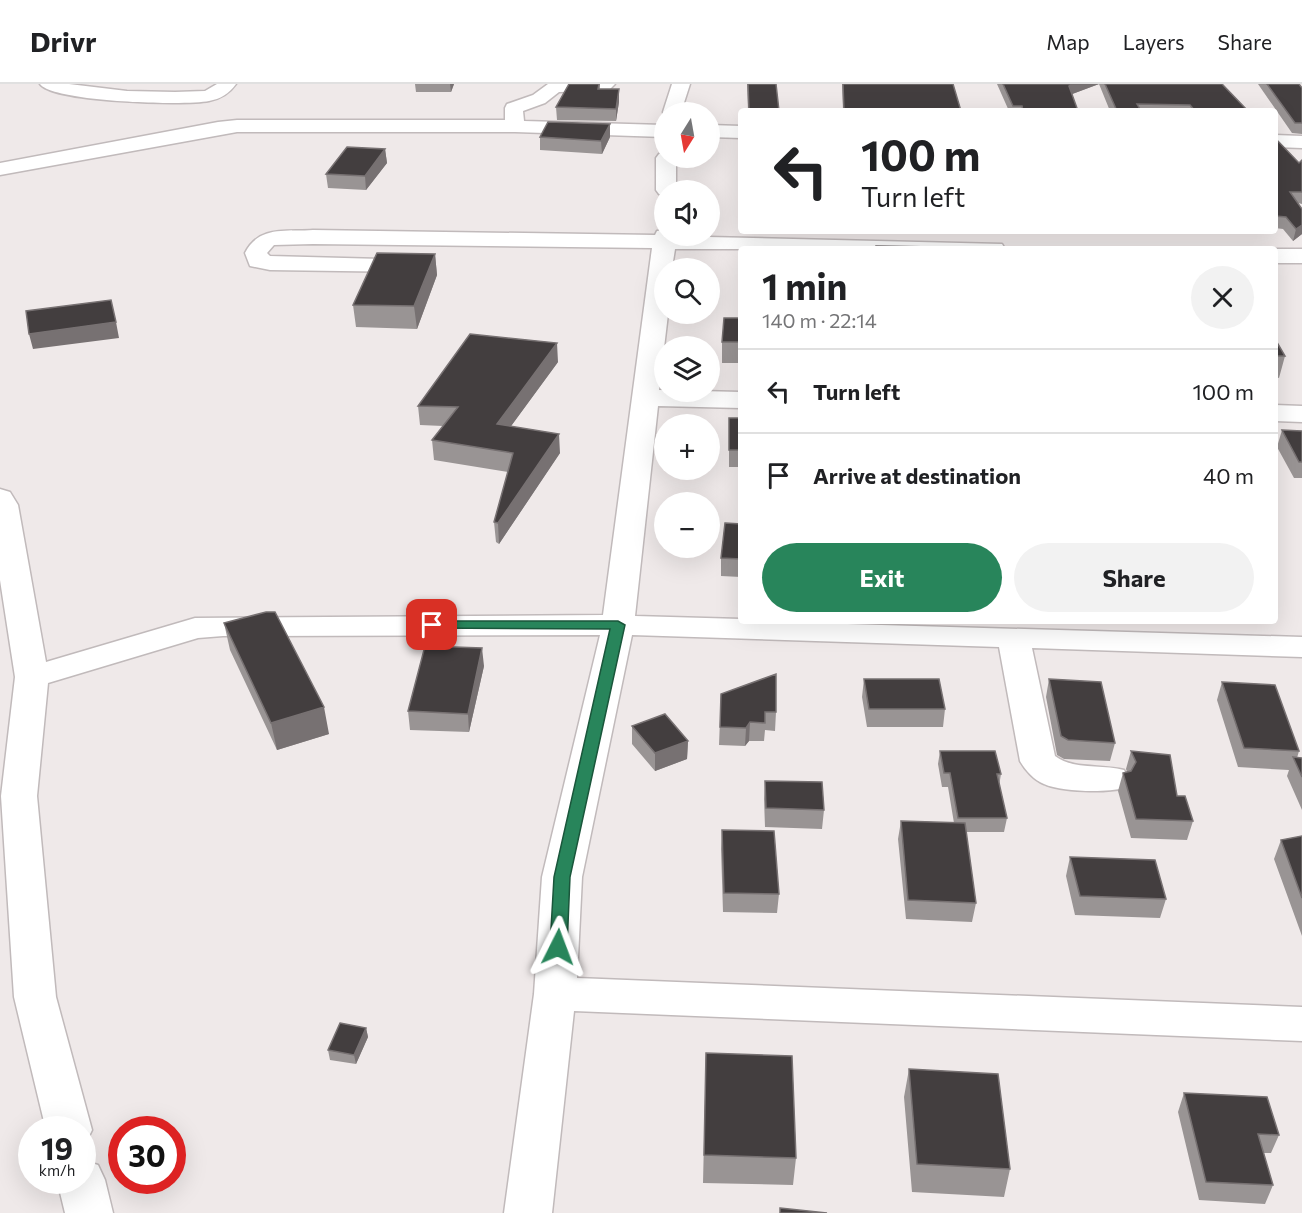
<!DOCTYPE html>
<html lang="en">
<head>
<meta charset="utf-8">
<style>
  body { margin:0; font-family:Commissioner,sans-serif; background:#f2f2f2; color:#202124; height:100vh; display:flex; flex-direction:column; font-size:22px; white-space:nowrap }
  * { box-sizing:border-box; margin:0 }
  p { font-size:20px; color:#757577 }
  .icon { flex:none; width:33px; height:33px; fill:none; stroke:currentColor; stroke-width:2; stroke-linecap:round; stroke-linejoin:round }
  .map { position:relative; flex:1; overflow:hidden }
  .drawer { position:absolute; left:738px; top:162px; width:540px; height:378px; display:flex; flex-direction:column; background:#fff; border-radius:6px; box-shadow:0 6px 24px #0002 }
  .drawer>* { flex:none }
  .guide { position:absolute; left:738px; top:24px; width:540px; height:126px; border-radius:6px; box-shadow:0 6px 24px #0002; background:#fff; color:#202124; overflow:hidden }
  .needle { width:39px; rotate:191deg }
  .buttons { position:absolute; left:654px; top:18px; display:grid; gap:12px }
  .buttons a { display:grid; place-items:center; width:66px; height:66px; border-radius:50%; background:#fff; box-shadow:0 6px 24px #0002; font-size:30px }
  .speed { position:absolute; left:18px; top:1032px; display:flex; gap:12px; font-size:30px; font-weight:700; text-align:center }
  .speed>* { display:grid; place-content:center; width:78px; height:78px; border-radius:50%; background:#fff; box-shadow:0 6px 24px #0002; line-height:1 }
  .speed small { font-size:15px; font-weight:400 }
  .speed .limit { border:9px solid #d22; background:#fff; color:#111 }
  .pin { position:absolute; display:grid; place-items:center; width:51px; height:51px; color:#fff; margin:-26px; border-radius:12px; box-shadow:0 3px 9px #0006 }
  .me { position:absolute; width:66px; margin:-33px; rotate:3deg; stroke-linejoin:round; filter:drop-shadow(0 0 4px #0008) }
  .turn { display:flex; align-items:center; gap:21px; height:126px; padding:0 24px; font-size:27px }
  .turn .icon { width:78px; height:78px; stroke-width:2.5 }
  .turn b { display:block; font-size:42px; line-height:51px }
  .round { display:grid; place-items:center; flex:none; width:63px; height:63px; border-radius:32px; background:#f2f2f2 }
  .head { display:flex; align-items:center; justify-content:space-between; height:102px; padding:0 24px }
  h1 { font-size:36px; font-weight:700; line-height:45px }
  .action { display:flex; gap:12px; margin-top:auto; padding:12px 24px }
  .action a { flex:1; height:69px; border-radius:36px; background:#28855b; color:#fff; font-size:24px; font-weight:700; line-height:69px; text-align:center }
  .action a+a { background:#f2f2f2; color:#202124 }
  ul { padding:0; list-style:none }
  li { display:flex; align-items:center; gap:18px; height:84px; padding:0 24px; border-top:2px solid #e0e0e0 }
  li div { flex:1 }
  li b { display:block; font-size:22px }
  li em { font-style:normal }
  header { display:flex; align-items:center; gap:36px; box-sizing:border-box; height:84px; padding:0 30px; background:#fff; border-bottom:2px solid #e0e0e0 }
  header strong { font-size:28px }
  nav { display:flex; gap:33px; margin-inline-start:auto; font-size:21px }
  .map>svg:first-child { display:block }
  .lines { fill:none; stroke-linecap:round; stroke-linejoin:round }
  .minor-casing { stroke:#c1babb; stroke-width:3 }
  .minor { fill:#fff; fill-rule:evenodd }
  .wall { fill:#999494 }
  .shaded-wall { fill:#777172 }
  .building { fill:#433e3f; stroke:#777172; stroke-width:1.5 }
  .route { fill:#28855b; stroke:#1a563b; stroke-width:1.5 }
</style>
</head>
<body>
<header>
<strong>Drivr</strong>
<nav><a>Map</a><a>Layers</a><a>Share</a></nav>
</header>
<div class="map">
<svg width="1302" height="1129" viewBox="0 0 1302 1129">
  <rect width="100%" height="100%" fill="#efe9e9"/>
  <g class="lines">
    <defs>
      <path id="minor" d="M40 0H69L127 7 175 8 205 7 217 0H236C229 10 220 15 209 17 185 22 53 18 40 0Z
        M548 0H615L609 6 603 7 559 8 545 19 523 27 524 37 664 41V53L515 48H237L0 91V79L218 38 237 36H505V24L507 20 533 11Z
        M672 0H690L681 28H664V31L663 28Z
        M710 41 741 42V54L710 53Z
        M1275 51 1302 52V64L1275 63Z
        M664 68V74H676V106H664V112L659 110 656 106V74L659 70Z
        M313 146 655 151 657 147 664 146V152L1002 160 1005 165H675L672 184H664V230H668L659 306 741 308V324L658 322 635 532 741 535V537L1302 553V573L1032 564 1055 672C1073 686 1102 680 1124 686L1129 695 1124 704C1106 709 1061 708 1044 700 1034 696 1025 686 1020 677L999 563 632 551 582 793 577 894 1302 923V957L574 927 552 1129H504L534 910 542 793 600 551 223 552 198 554 48 599 37 712 56 913 92 1046 85 1060 82 1061V1046H46L14 913 1 712 15 593 0 496V405L10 408 18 421 46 578 195 534 603 531 652 164 313 160 274 161 267 169 270 172 419 176 422 181 419 186 411 188 270 186 250 182 245 169C259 141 286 148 313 146Z
        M1275 165H1302V179H1275Z
        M1275 321 1302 322V338L1275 337Z
        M82 1076 98 1081 105 1096 113 1129H65L57 1096H82Z"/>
    </defs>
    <use href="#minor" class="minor-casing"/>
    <use href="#minor" class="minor"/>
  </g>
  <path class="wall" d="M415 0H454L451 8H416Z
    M569 0H600V5L619 18 616 37 557 36 556 23Z
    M747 0H776L779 27H748Z
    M842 0H953L961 27H843Z
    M997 0H1099L1072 10 1078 27H1009Z
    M1099 0H1222L1248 27H1110Z
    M1258 0H1299L1302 4V50L1292 49Z
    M610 40V53L602 70 540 66V53Z
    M1275 54 1299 79 1302 76V120L1298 119 1302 125V150L1293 157 1283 145 1275 144Z
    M385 65 387 79 366 106 328 104 326 90Z
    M435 170 437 191 417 245 356 243 353 221Z
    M741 234V279H722V258Z
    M1275 255 1285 272 1279 294 1275 293Z
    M558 278 511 342 560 369 499 460 496 458 494 438 508 388 434 376 432 356 443 342 420 341 418 322Z
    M729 334H741V383H729Z
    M1282 346 1302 347V394H1294L1277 363Z
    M741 440V493L721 492V474Z
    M224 539 329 650 277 666 230 566Z
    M484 582 469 648 410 646 408 627Z
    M864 595 945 625 943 643H867L862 613Z
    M1049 595 1115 659 1110 677 1064 675 1057 671 1046 613Z
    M1222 598 1299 667 1297 674H1302V726L1287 692 1289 686 1238 683 1217 616Z
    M721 610 776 628 775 647 765 646 764 657H749L745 662 719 661Z
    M632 642 688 657 687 675 655 687 632 660Z
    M940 667 1001 690 999 702 1007 734 1004 748H966L976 819 972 838 906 835 898 755 901 737 954 739 948 703H942L938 680Z
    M1131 667 1177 712 1193 737 1187 756 1131 754 1118 707 1123 689 1127 688 1126 685Z
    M765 697 824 726 822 745 765 743 764 715Z
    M722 746 779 810 777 829 723 828 721 765Z
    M1302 752V852L1274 775 1281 756Z
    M1070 773 1166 815 1160 834 1075 831 1066 792Z
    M366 944 368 953 356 980 330 976 328 966Z
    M706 969 796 1074 793 1101 703 1099Z
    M909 985 1010 1085 1004 1113 912 1108 904 1013Z
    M1184 1009 1279 1051 1271 1069H1263L1273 1101 1265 1120 1199 1116 1178 1028Z"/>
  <path class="shaded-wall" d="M450 0H454L451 8Z
    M1073 0H1099L1067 12 1069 2Z
    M619 5V18L616 37V25Z
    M610 40V53L602 70 601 57Z
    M385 65 387 79 366 106 365 92Z
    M1302 141V150L1293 157 1296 145Z
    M435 170 437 191 417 245 414 222Z
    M116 238 119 254 33 265 29 250Z
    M557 259 558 278 498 360 497 340Z
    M559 350 560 369 499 460 498 439Z
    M482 564 484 582 469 648 468 630Z
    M324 623 329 650 277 666 271 639Z
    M750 638 749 657 745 662 746 644Z
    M688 657 687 675 655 687V669Z
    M366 944 368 953 356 980 354 971Z"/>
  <path class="building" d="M569 0H599L598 5H619L616 25 556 23Z
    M748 0H776L779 27H749Z
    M843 0H953L961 27H894L871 26 872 27H844Z
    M1003 0H1073L1069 2 1078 27H1023L1022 22H1013Z
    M1105 0H1222L1248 27H1195L1190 21 1137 20 1141 27H1117Z
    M1267 0H1299L1302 4V39H1295Z
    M548 38 610 40 601 57 540 53Z
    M1275 54 1299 79 1302 76V108H1290L1302 125V141L1296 145 1286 133 1275 132Z
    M347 63 385 65 365 92 326 90Z
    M876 162 936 163V165H876Z
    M377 169 435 170 414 222 353 221Z
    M111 216 116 238 29 250 26 227Z
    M724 234H741V258H722Z
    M470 250 557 259 497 340 559 350 498 439 494 438 513 369 432 356 458 323 418 322Z
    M1275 255 1285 272H1275Z
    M729 334H741V366H729Z
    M1282 346 1302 347V378H1299Z
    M725 439 741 440V475L721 474Z
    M266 528H275L324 623 271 639 224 539Z
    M425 562 482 564 468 630 408 627Z
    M776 590V628H765V639L750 638 746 644 720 643 721 610Z
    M864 595H939L945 625H869Z
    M1049 595 1101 598 1115 659 1068 656 1061 652Z
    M1222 598 1275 601 1299 667 1244 664Z
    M665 630 688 657 655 669 632 642Z
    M940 667H995L1001 690H997L1007 734H958L950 689H944Z
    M1131 667 1170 671 1177 712H1185L1193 737 1136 735 1123 689 1131 687 1136 678Z
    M1293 673 1302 674V693Z
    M765 697 822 698 824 726 766 724Z
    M901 737 965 739 976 819 908 816Z
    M722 746 774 747 779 810 724 809Z
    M1302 752V814L1281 756Z
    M1070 773 1155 776 1166 815 1080 812Z
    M340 939 366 944 354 971 328 966Z
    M706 969 792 972 796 1074 704 1071Z
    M909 985 998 990 1010 1085 917 1080Z
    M1184 1009 1267 1013 1279 1051 1258 1050 1273 1101 1206 1098Z
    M780 1124 827 1129H780Z"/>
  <path class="route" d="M432 537H618L625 541 570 793 567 863 564 868 558 870 552 868 550 863 554 793 610 545 427 544 425 541 427 538Z"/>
</svg>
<div class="buttons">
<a><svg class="needle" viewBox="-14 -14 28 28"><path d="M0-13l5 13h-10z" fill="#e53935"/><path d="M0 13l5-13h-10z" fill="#757577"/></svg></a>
<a><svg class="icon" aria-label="sound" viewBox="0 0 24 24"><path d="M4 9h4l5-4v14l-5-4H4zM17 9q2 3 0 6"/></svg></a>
<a><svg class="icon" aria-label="search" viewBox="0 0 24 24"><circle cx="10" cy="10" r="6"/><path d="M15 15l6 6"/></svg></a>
<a><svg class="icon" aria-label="layers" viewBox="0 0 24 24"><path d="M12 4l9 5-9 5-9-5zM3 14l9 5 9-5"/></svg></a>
<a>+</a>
<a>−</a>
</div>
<div class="speed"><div>19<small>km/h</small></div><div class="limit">30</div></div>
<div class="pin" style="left:432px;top:541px;background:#d93025"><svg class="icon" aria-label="arrive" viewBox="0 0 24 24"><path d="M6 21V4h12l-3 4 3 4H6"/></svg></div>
<svg class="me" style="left:558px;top:863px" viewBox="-20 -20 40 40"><path d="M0-17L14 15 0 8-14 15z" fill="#28855b" stroke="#fff" stroke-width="4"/></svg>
<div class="guide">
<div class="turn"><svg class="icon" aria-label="left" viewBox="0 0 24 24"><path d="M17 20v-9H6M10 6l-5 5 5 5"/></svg><div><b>100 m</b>Turn left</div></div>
</div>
<section class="drawer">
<div class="head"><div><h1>1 min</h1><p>140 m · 22:14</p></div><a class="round"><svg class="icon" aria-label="close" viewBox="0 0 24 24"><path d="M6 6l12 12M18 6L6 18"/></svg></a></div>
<ul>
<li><svg class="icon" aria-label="left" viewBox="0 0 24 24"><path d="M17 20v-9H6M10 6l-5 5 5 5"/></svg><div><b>Turn left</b></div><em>100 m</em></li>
<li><svg class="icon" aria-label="arrive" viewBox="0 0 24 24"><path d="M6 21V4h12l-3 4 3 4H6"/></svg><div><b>Arrive at destination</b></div><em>40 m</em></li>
</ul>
<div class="action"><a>Exit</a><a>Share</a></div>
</section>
</div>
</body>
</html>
